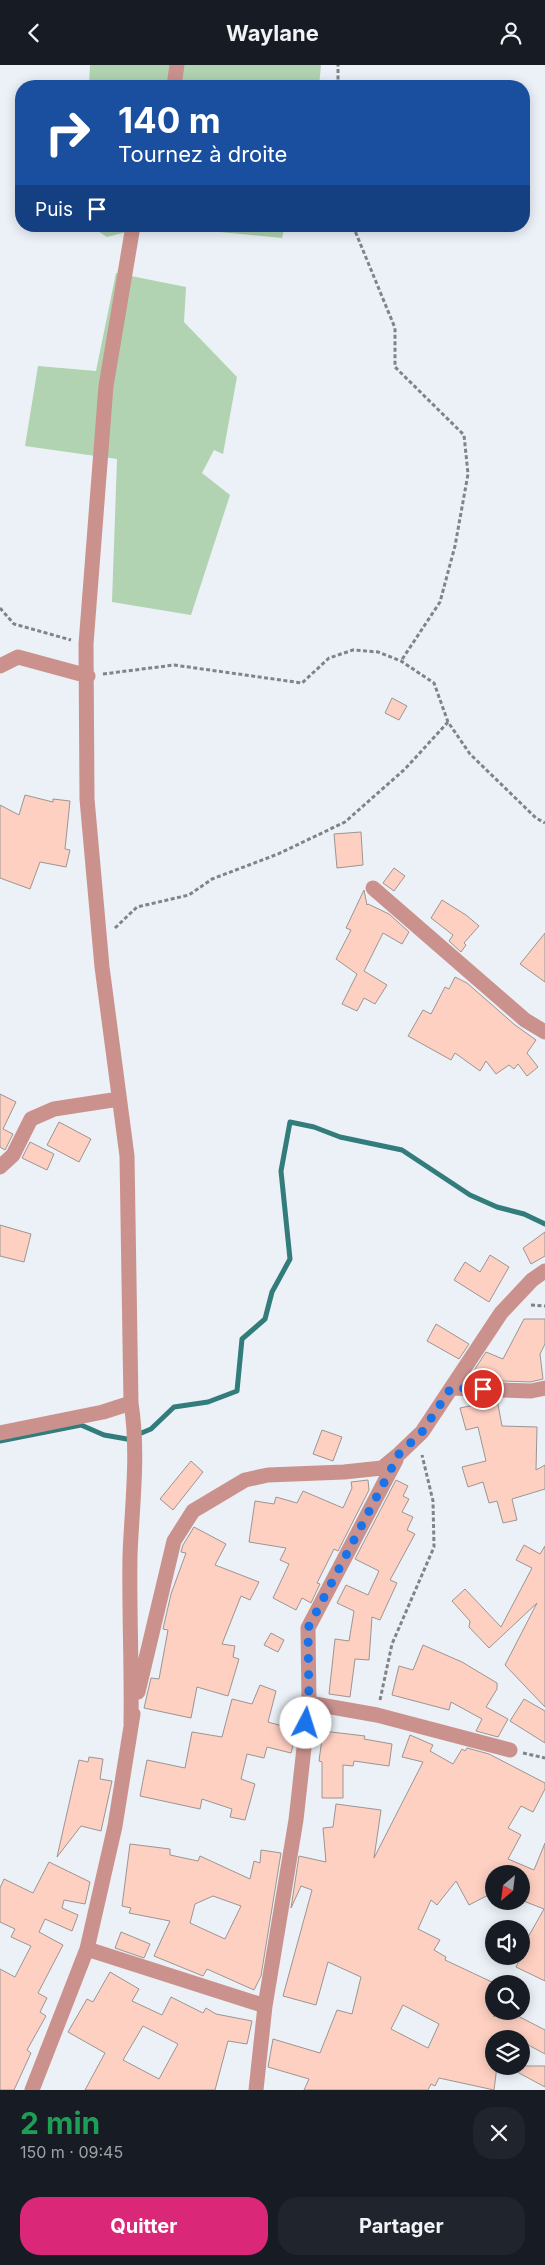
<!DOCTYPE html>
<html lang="fr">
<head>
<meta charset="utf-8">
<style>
  body { margin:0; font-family:Inter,sans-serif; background:#20242c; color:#f1f3f6; height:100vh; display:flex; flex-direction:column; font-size:19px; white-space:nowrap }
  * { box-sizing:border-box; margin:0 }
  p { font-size:16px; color:#9ea1a6 }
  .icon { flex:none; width:28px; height:28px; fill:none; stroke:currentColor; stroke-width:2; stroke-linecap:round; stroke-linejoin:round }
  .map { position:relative; height:2025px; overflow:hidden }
  .drawer { display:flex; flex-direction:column; background:#171b24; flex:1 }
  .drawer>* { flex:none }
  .hud { position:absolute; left:15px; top:15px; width:515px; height:152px; border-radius:20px; box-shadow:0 2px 12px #0003; background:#1a4fa0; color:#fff; overflow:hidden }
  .needle { width:32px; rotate:208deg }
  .fabs { position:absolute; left:485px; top:1800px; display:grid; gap:10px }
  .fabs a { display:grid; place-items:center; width:45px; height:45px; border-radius:50%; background:#171b24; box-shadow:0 2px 12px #0003; font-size:25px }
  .pin { position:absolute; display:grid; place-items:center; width:42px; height:42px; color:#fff; margin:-21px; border:2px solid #fff; border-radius:50%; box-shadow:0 1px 5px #0007 }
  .me { position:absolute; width:55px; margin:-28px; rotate:5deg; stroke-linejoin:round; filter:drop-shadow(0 0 4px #0008) }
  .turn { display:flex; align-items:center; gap:18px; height:105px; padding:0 20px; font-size:22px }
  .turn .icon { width:65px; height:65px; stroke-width:2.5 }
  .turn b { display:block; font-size:35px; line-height:42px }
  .then { display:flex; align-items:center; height:48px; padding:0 20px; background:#0003; gap:10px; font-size:19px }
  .round { display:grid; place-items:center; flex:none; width:52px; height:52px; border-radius:20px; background:#20242c }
  .overview { display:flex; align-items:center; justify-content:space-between; height:85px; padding:0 20px }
  h1 { font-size:30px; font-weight:700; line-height:38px; color:#1e9e55 }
  .cta { display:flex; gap:10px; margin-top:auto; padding:10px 20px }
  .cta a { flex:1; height:58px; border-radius:20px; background:#db2777; color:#fff; font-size:20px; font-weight:700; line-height:58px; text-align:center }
  .cta a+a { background:#20242c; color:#f1f3f6 }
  header { display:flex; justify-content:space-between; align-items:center; height:65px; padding:0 20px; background:#171b24; font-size:22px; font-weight:700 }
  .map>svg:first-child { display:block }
  .green { fill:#b1d3b1 }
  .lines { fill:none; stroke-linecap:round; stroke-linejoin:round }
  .stream { stroke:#337c7c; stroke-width:5 }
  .building { fill:#fed0c2; stroke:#9c9592; fill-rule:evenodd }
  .path { stroke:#808488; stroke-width:3; stroke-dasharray:4 2.5; stroke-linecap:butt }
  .minor { stroke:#cb928d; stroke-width:15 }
  .route { stroke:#1a73e8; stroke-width:9; stroke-dasharray:0 16.2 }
</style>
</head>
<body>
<header><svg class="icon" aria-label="back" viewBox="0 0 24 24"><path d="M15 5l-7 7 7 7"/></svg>Waylane<svg class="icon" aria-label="person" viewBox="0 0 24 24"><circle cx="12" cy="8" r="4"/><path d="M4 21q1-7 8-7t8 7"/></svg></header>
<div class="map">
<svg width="545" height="2025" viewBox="0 0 545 2025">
  <rect width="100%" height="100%" fill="#ebf1f7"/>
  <path class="green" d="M90 0H321L319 21H89Z
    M90 161H149L107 172Z
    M158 161H285L282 173Z
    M116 208 186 222 184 257 237 312 223 389 214 385 202 408 230 430 191 550 112 537 117 394 25 381 38 301 96 306Z"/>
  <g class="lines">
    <path class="stream" d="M0 1376 81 1360 104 1370 127 1374 151 1364 174 1342 208 1337 237 1326 242 1274 265 1254 272 1227 290 1194 281 1106 290 1057 314 1062 340 1072 402 1085 470 1130 497 1142 524 1149 545 1159"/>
  </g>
  <path class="building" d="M392 633 407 641 399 655 385 648Z
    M25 730 53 737V734L70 736 65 784 70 785 66 802 40 797 30 824 0 813V740L19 750Z
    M361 767 363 800 337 803 334 769Z
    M394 803 405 811 394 826 383 818Z
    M364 825 367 840 368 839 389 849 409 867 402 879 383 868 364 906 387 920 375 939 364 933 357 946 342 939 357 909 336 894 351 865 346 863Z
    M442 835 466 850 479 861 464 878 466 880 461 887 449 876 453 870 431 853Z
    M545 868V917L520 899Z
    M455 912 467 918 515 960 536 975 527 988 538 1002 527 1011 518 999 514 1004 509 1000 496 1009 486 996 480 1006 455 988 451 995 408 971 423 945 431 949 445 922 449 924Z
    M0 1029 16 1037 3 1064 13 1069 5 1085 0 1082Z
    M59 1057 91 1074 79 1097 47 1080Z
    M30 1077 54 1089 47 1105 22 1093Z
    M0 1160 31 1169 24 1197 0 1191Z
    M545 1167V1191L531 1199 523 1183Z
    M490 1190 509 1202 489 1237 454 1215 465 1197 480 1207Z
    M524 1254H545V1279L540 1289 543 1314 530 1317 480 1315 471 1310 486 1287 503 1294Z
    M436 1259 469 1279 459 1294 427 1276Z
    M483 1334H497L502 1361 537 1362 536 1405 545 1400V1424L512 1434 517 1455 503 1458 497 1436 489 1438 483 1417 468 1422 462 1402 486 1396 478 1362 466 1365 460 1343 484 1338Z
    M322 1365 342 1372 333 1396 313 1389Z
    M191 1396 203 1407 173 1445 160 1434Z
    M368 1415 369 1425 338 1486 334 1484 317 1518 320 1519 311 1538 302 1533 296 1545 273 1533 289 1499 280 1495 286 1483 249 1477 255 1436 274 1439 276 1432 297 1438 303 1426 343 1443 352 1423 351 1417Z
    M396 1415 408 1421 403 1431 409 1434 402 1447 413 1452 407 1465 415 1469 390 1515 397 1518 380 1555 372 1552 369 1595 355 1594 350 1632 329 1629 335 1574 349 1576 354 1546 337 1538 346 1520 368 1530 379 1506 355 1494Z
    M194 1462 226 1479 215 1500 259 1517 250 1535 241 1531 222 1579 235 1581 233 1592 239 1594 228 1631 197 1622 191 1653 144 1643 151 1613 159 1614 168 1565 163 1564 171 1529 186 1488 181 1487 183 1480Z
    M524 1480 540 1489 545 1481V1642L505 1600 537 1538 489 1583 469 1562 470 1556 452 1536 465 1524 501 1562 532 1503 516 1495Z
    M271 1568 284 1575 278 1587 264 1580Z
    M423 1580 462 1597 497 1618V1624L486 1642 508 1654 498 1672 476 1666 482 1654 451 1637 449 1645 392 1630 399 1601 413 1605Z
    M260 1620 276 1626 268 1657 297 1665 291 1688 267 1682 264 1693 247 1689 241 1714 255 1719 245 1755 230 1752 232 1744 202 1734 200 1744 140 1731 147 1695 185 1703 192 1667 222 1672 232 1634 252 1639Z
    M524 1634 545 1646V1678L510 1656Z
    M323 1666 365 1671 364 1674 392 1679 389 1701 354 1696 353 1701 343 1700V1733H322V1697L319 1696Z
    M410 1670 433 1680 430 1686 453 1699 462 1684 465 1686 467 1683 489 1689 545 1718V1724L533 1747 521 1741 508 1763 521 1770 508 1794 534 1805 545 1778V1916L516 1902 529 1875 527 1874 544 1844 521 1835V1809H494V1827L469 1840 456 1816 437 1840 431 1835 418 1864 440 1875 434 1885 446 1892 445 1895 494 1918V1952L496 1946H521L518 1951 545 1965V1989L521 1976V1974L509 1969 506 1974H494V1997L492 2001H497L494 2025 439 2013 435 2021 431 2019 428 2025H304L309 2014 268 2002 273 1974 320 1988 337 1945 352 1949 361 1912 328 1897 316 1940 283 1931 312 1825 301 1821 291 1843 299 1791 326 1797 323 1763 333 1762 336 1739 381 1745 374 1793 423 1697 402 1692ZM403 1940 439 1959 428 1983 391 1964Z
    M89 1692 103 1694 100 1714 112 1716 101 1766 81 1761 57 1792 79 1695 88 1697Z
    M130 1779 170 1784V1790L198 1796 200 1791 250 1814 254 1796 260 1798 261 1785 281 1788 261 1911 254 1925 207 1904 203 1911 154 1891 170 1856 129 1848 131 1843 122 1841ZM213 1831 241 1841 225 1874 190 1858 195 1839Z
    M49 1797 90 1817 85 1839 64 1835 62 1843 78 1850 72 1866 45 1854 39 1867 63 1880 38 1928 47 1933 40 1947 46 1951 27 1985 31 1988 14 2025H0V1904L15 1912 31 1881 11 1872 15 1864 0 1857V1823L4 1814 33 1828Z
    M121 1867 150 1879 144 1893 115 1883Z
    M110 1907 139 1924 132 1936 162 1950 171 1932 203 1948 206 1943 216 1949 252 1956 247 1979 228 1976 215 2025H85L105 1988 68 1967 87 1934 93 1937ZM143 1961 178 1979 159 2014 123 1995Z
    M506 2001H545V2022Z"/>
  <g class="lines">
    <path class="path" d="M338 21V0
      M353 161 395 263V302L464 370 468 409 455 481 440 537 401 596
      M0 543 14 559 71 575
      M103 609 174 600 302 618 329 593 353 585 378 587 401 596 434 618 448 657 470 689 536 753 545 758
      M115 863 137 842 189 830 212 814 278 789 345 757 405 704 448 657
      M531 1240 545 1241
      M380 1635 392 1579 434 1482 433 1436 422 1390
      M523 1688 545 1693"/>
    <path class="minor" d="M174 21 177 0
      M0 601 18 592 88 611
      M373 823 525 955 545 967
      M0 1102 13 1090 31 1054 54 1044 119 1034
      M451 1323 531 1326 545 1323
      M0 1368 103 1347 131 1338
      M138 1627 174 1476 193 1446 245 1415 268 1410 344 1407 382 1403 399 1389 422 1367 501 1248 532 1215 545 1206
      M309 1638 308 1563 396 1395
      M131 1658C132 1602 129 1546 130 1490 132 1440 139 1388 131 1338L127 1091 102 902 87 734 86 579 106 321 133 161
      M87 1884 265 1941
      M32 2025 87 1884 115 1761 133 1649
      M256 2025 265 1941 296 1755 309 1638 377 1650 510 1685"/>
  </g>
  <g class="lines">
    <path class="route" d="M306 1658 309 1638 308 1563 399 1389 422 1367 451 1323 483 1324"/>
  </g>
</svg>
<div class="fabs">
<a><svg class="needle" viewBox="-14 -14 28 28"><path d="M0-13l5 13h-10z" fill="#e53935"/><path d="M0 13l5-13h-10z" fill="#9ea1a6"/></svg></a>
<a><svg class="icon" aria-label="sound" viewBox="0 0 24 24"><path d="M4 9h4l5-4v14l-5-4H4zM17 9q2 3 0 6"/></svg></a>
<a><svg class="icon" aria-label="search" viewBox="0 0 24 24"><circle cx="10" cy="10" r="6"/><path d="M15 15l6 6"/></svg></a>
<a><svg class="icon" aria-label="layers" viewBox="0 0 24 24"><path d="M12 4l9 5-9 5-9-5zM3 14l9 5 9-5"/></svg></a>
</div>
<div class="pin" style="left:483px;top:1324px;background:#d93025"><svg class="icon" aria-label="arrive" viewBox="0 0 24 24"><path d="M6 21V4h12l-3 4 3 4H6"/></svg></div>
<svg class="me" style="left:306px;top:1658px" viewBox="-20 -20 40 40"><circle r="19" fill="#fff"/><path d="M0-13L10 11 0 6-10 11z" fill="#1a73e8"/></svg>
<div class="hud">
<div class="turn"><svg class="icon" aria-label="right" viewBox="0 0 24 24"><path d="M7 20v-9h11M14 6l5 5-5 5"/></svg><div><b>140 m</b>Tournez à droite</div></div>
<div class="then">Puis<svg class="icon" aria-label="arrive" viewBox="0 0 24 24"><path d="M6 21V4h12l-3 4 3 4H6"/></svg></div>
</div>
</div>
<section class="drawer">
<div class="overview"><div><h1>2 min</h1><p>150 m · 09:45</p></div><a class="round"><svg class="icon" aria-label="close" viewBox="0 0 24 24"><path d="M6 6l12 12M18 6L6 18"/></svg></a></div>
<div class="cta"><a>Quitter</a><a>Partager</a></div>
</section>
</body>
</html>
